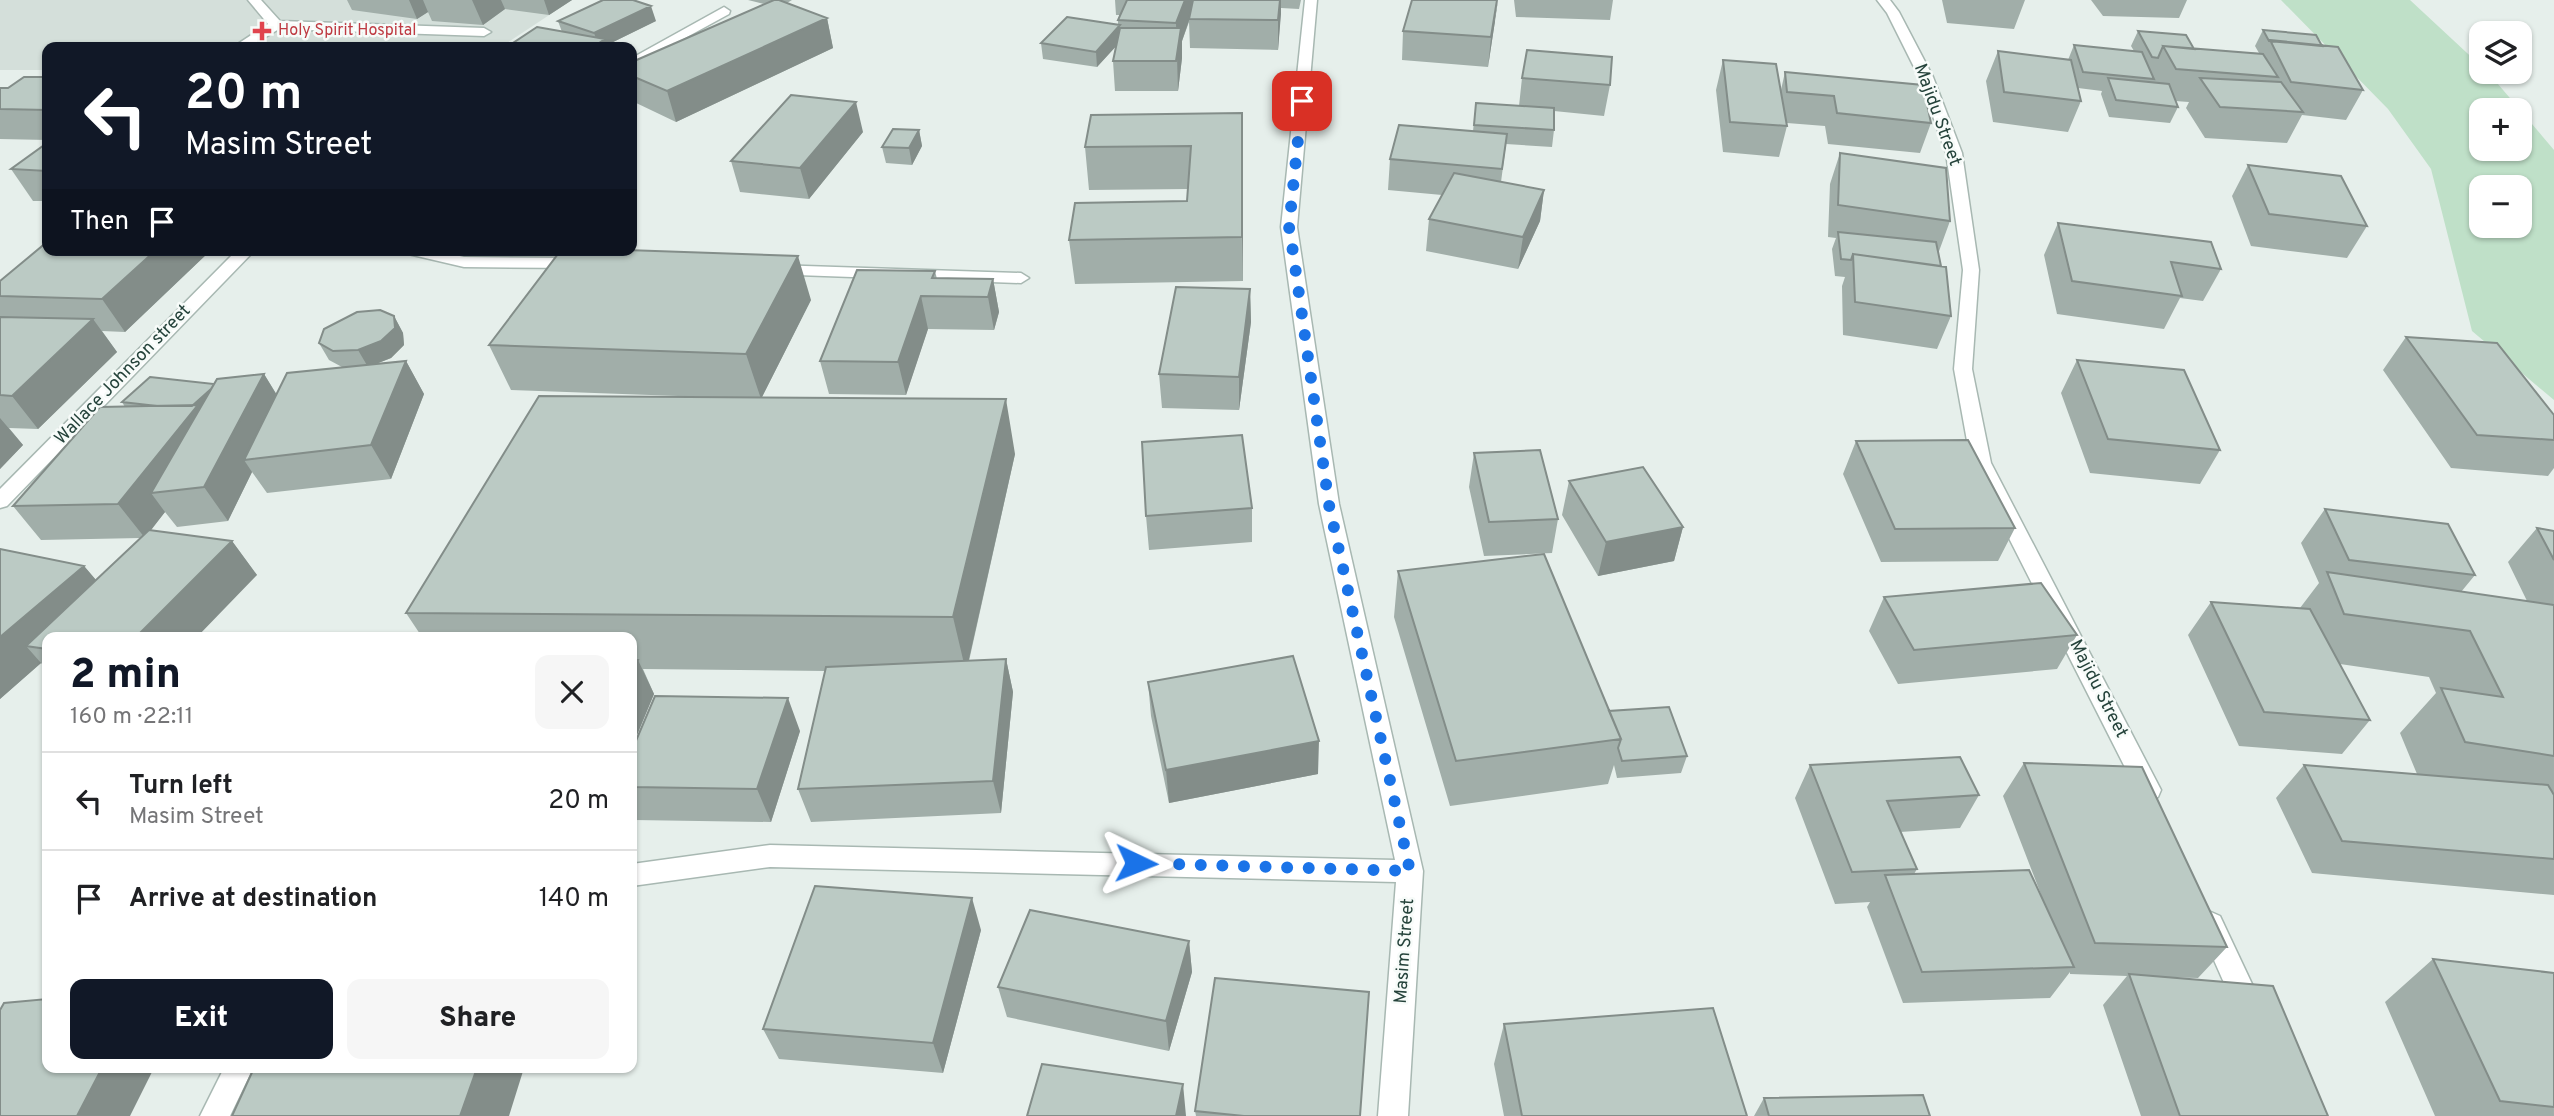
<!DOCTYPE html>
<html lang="en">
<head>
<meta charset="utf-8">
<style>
  body { margin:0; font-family:Overpass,sans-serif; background:#f6f6f6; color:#202124; height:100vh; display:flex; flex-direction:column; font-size:26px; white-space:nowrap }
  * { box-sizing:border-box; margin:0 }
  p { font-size:23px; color:#757577 }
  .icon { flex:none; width:38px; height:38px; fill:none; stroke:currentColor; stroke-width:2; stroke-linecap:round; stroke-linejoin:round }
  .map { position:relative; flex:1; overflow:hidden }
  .panel { position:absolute; left:42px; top:632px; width:595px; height:441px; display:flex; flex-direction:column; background:#fff; border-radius:14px; box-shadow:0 2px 5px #0004 }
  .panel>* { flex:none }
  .banner { position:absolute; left:42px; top:42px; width:595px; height:214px; border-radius:14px; box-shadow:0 2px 5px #0004; background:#111827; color:#fff; overflow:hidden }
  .tools { position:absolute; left:2469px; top:21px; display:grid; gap:14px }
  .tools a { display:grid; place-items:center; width:63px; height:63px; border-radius:14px; background:#fff; box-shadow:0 2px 5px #0004; font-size:35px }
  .pin { position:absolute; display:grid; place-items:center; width:60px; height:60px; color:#fff; margin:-30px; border-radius:14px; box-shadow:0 4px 10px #0006 }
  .me { position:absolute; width:77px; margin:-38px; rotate:92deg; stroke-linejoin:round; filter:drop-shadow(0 0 5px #0008) }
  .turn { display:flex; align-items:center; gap:24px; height:147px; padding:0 28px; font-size:32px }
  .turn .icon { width:91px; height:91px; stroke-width:2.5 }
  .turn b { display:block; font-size:49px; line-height:60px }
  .then { display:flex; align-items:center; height:66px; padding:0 28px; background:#0003; gap:14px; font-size:26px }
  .round { display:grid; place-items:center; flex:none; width:74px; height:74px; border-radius:14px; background:#f6f6f6 }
  .head { display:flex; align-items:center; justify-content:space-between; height:119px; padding:0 28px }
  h1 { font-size:42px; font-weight:800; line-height:52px; color:#111827 }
  .cta { display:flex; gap:14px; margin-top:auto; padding:14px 28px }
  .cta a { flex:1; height:80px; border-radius:14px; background:#111827; color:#fff; font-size:28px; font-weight:800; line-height:80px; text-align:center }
  .cta a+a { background:#f6f6f6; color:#202124 }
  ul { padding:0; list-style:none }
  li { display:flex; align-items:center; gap:21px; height:98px; padding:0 28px; border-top:2px solid #e0e0e0 }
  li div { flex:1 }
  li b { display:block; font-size:26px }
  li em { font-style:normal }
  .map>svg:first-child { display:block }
  .built { fill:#d4dfda }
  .green { fill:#bfe0c8; fill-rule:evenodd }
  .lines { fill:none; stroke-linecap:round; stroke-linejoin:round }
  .minor-casing { stroke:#a8b8b2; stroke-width:3 }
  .minor { fill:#fff; fill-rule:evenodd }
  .wall { fill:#a1aea9 }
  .shaded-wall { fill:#838d89 }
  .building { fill:#bbcac4; stroke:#838d89; stroke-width:2 }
  .route { stroke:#1a73e8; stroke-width:12; stroke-dasharray:0 21.6 }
  .health-dot { fill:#e0444e; stroke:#f7fbf9; stroke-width:2.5 }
  .labels { text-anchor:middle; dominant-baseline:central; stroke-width:5; stroke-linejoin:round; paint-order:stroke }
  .far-health-label { font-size:16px; fill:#be3a42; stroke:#f7fbf9; text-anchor:start }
  .street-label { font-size:18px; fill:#24423a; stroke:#f7fbf9 }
</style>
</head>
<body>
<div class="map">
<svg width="2554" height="1116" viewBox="0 0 2554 1116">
  <rect width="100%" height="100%" fill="#e6efeb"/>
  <path class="built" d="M0 0H572L501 47H47V70H0Z"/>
  <path class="green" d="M2281 0H2410L2481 66 2482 72H2487L2492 77 2554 150V400L2472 331 2431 169 2388 109ZM2482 110H2520V149H2482ZM2482 187H2520V226H2482Z"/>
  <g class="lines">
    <defs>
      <path id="minor" d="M248 0H261L280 21 484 28 491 32 484 36 279 29 249 47H233L268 24Z
        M1305 0H1317L1297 227 1339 504 1423 871 1408 1116H1378L1396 882 770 867 632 886V864L770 845 1395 860 1319 504 1281 227Z
        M1877 0H1890L1899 12 1933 77 1962 153 1979 270 1972 369 1991 463 2161 790 2158 797 2149 800 2140 797 1971 463 1954 369 1963 270 1946 153 1919 77 1887 13Z
        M724 7 730 11 729 14 632 67V58Z
        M237 250H255L7 506 0 508V489Z
        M402 250H433L464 257 578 258 586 263 578 268 464 267 404 253Z
        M775 265 1021 273 1029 278 1021 283 769 274 767 270 769 266Z
        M2211 912 2220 916 2260 1001 2264 1010 2260 1019 2250 1023 2240 1019 2198 924 2202 916Z
        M224 1068H253L230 1116H200Z"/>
    </defs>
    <use href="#minor" class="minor-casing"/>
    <use href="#minor" class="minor"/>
  </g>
  <path class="wall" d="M347 0H572L549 15 505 9 483 25 432 21 428 12 417 19 352 10Z
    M748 0H792L787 3 827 18 833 48 676 122 632 101V62L764 4Z
    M1115 0H1301L1299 9 1281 8 1278 50 1190 48 1189 22 1182 41V58L1178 91H1115L1113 61 1116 46 1097 67 1043 59 1041 43 1118 25V20L1120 15H1116Z
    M1514 0H1613L1610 20 1516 17Z
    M1942 0H2025L2014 29 1947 23Z
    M2091 0H2187L2179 18 2103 16Z
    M558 21H656L607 45 608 47H515L513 43 562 32Z
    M1495 21 1488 67 1402 60 1403 31Z
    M2263 30 2322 46 2363 90 2346 120 2302 115 2287 143 2205 138 2186 108 2189 102 2175 101 2178 107 2170 123 2109 117 2101 94 2102 91 2078 88 2081 101 2068 132 1993 122 1986 81 1998 51 2068 60 2074 45 2134 51 2131 46 2138 31 2194 49 2259 53 2255 46Z
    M1723 60 1781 90 1785 72 1931 123 1920 153 1828 144 1825 126 1787 123V126L1779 157 1723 152 1716 90Z
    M47 77V140L0 139V88H8Z
    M1522 78 1610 85 1604 116 1554 111V130L1552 147 1506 144 1501 182 1544 190 1540 221 1518 269 1426 251 1429 219 1442 195 1388 190 1390 159 1473 131 1476 103 1519 106Z
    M1242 113 1243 281 1075 284 1069 240 1187 201 1188 189 1089 190 1085 147Z
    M919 130 922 146 912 165 886 163 882 147Z
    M863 132 809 199 740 192 731 161Z
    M47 143V201H33L11 169Z
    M1840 153 1950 221 1938 254 1951 316 1937 349 1843 335 1842 286 1845 277 1835 276 1832 249 1836 238 1828 237 1830 184Z
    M2248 165 2367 226 2347 258 2251 246 2232 196Z
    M2058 223 2221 269 2203 301 2180 298 2164 329 2057 314 2044 255Z
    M47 250H209L210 251 125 332 102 331 117 352 38 429 9 428 23 445 0 469V281Z
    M428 250H511L509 253 430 254Z
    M935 271 937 279H993L999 312 994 330 928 329 906 395 829 394 820 361Z
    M1250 289 1251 322 1239 410 1162 408 1159 374Z
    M811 300 762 397 1015 454 969 661 1006 659 1013 692 1001 813 811 822 798 789 825 671 643 669 654 694 632 747V637H422L406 613 706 397 511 390 489 345Z
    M394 316 403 333 404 345 391 358 376 364 406 361 424 394 391 479 267 493 252 472 228 521 177 527 165 512 150 530 232 541 257 575 47 637V669L41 663 0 699V549L84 566 96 580 140 538 41 540 13 506 125 407 122 402 264 374 277 395 342 367 329 360 319 343Z
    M2406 337 2554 415V468L2548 476 2451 468 2383 370Z
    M2077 360 2220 450 2200 484 2090 473 2061 393Z
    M1856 441 2015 528 1998 561 1881 562 1843 474Z
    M1474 453 1558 519 1552 553 1484 556 1469 487Z
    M1569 481 1683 527 1674 561 1598 576 1562 515Z
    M1252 508V542L1149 550 1146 516Z
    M2325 509 2475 575 2461 592 2527 601 2508 562 2537 528 2554 531V895L2312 873 2276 798 2304 765 2417 774 2400 733 2436 693 2429 677 2340 664 2370 720 2342 754 2239 746 2188 635 2211 602 2300 608 2319 583 2301 543Z
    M1398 571 1609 711 1687 756 1681 773 1617 778 1614 765 1608 784 1450 806 1394 617Z
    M1884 597 2077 635 2057 669 1898 684 1869 631Z
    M1148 682 1318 774 1169 803 1151 716Z
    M800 731 771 822 634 820 632 815V750Z
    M2024 763 2227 947 2198 978 2157 977 2328 1116H2141L2103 1005 2127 976 2070 974V972L2050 998 1903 1003 1867 907 1870 902 1835 904 1795 798 1810 765 1979 795 1960 828 1900 832 1917 869 1914 874 2042 897 2003 796Z
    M981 930 943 1073 779 1059 763 1029Z
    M1189 941 1192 972 1169 1051 1007 1017 998 987Z
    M2433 959 2554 973V1116H2435L2385 1002Z
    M1504 1024 1747 1116H1504L1494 1064Z
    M1764 1098 1930 1116H1754Z
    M1195 1111 1360 1116H1196Z"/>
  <path class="shaded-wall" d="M409 0H423L428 12 417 19Z
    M472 0H501L505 9 483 25Z
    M544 0H572L549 15Z
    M1185 0H1196L1182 41V58L1178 91 1176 23Z
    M1280 0H1281V14L1278 50V20Z
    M1498 0 1495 21 1488 67 1491 37Z
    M651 6 656 21 607 45 608 47H593L598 44 594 33Z
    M827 18 833 48 676 122 667 91Z
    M1119 26 1120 42 1097 67 1096 52Z
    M856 102 863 132 809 199 800 168Z
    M1242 113 1243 155V281L1242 237Z
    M919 130 922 146 912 165 909 148Z
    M1544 190 1540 221 1518 269 1523 237Z
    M156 250H209L210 251 125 332 102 299Z
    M798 256 811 300 761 399 746 354Z
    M993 279 999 312 994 330 988 297Z
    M1250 289 1251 322 1239 410V377Z
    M921 296 928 329 906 395 898 362Z
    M394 316 403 333 404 345 391 358 368 367 358 350Z
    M93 319 117 352 38 429 12 396Z
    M406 361 424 394 391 479 371 445Z
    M264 374 284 407 244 460 252 472 228 521 204 487Z
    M216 384 151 493 165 512 145 538 118 504 188 410Z
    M1006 399 1015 454 966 672 953 617Z
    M0 418 23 445 0 469Z
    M1683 527 1674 561 1598 576 1606 542Z
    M232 541 257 575 197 637H136Z
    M84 566 113 600 26 646 41 663 0 699V637Z
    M1006 659 1013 692 1001 813 993 781Z
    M638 660 654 694 632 747V674Z
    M788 698 800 731 771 822 757 789Z
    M1319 741 1318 774 1169 803 1166 770Z
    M972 898 981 930 943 1073 933 1043Z
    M1189 941 1192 972 1169 1051 1166 1021Z
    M102 1068H154L130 1116H77Z
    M477 1068H524L509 1116H460Z
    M1183 1084 1186 1116H1176Z"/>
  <path class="building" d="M603 0H633L651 6 594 33 558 21Z
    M774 0H779L827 18 667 91 632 76V62Z
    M1127 0H1185L1176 23 1118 20Z
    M1193 0H1280L1278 20 1189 19Z
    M1412 0H1497L1491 37 1403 31Z
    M1067 17 1120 25 1096 52 1041 43Z
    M537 27 605 39 593 47H538L513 43Z
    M1120 28H1181L1176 61H1113Z
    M2263 30 2316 35 2322 46 2269 41Z
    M2138 31 2186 35 2194 49 2163 46 2158 58 2152 57Z
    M2270 40 2338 47 2363 90 2291 82Z
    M2074 45 2142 52 2154 79 2083 72Z
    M2163 46 2263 54 2278 77 2176 69Z
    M1527 50 1612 57 1610 85 1522 78Z
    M1998 51 2071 60 2081 101 2004 92Z
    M1723 60 1776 64 1787 126 1730 122Z
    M1785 72 1923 85 1931 123 1837 113 1834 96 1787 92Z
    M24 77H47V110L0 109V88H8Z
    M2108 78 2169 84 2178 107 2116 100Z
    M2200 78 2281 82 2303 112 2220 107Z
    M791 95 856 102 800 168 731 161Z
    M1476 103 1554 108V130L1474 125Z
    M1242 113V237L1069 240 1075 203 1187 201 1191 146 1085 147 1091 115Z
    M1399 125 1507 134 1502 169 1390 159Z
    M893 129 919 130 909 148 882 147Z
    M47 143V171L11 169Z
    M1840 153 1946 168 1950 221 1838 205Z
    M2248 165 2341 176 2367 226 2269 214Z
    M1454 173 1544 190 1523 237 1429 219Z
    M2058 223 2211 242 2221 269 2171 262 2182 296 2072 281Z
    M1838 232 1936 242 1941 266 1853 254 1851 260 1841 259Z
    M47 242V250H156L102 299 0 296V281Z
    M561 250H626L798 256 746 354 489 345Z
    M1853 254 1946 267 1951 316 1855 302Z
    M857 270 935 271 932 278 993 279 988 297 921 296 898 362 820 361Z
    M1176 287 1250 289 1239 377 1159 374Z
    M380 310 394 316 395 328 381 341 358 350 333 351 319 343 324 329 357 312Z
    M0 317 93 319 12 396 0 395Z
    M2406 337 2497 343 2554 415V440L2477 435Z
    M2077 360 2184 370 2220 450 2108 439Z
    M406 361 371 445 244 460 287 373Z
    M264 374 204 487 151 493 217 379Z
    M150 377 214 384 211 389 192 406H157L122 402Z
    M539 396 1006 399 953 617 406 613Z
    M198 405 118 504 13 506 100 407Z
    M1242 435 1252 508 1146 516 1142 442Z
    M1968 440 2015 528 1895 529 1856 441Z
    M1540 450 1558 519 1489 522 1474 453Z
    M1643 467 1683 527 1606 542 1569 481Z
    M2325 509 2448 524 2475 575 2349 560Z
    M2537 528 2554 531V560Z
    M149 530 232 541 136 637H47V649L26 646Z
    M0 549 84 566 0 637Z
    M1544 554 1621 739 1456 761 1398 571Z
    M2327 572 2554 605V756L2465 742 2441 688 2503 697 2470 631 2344 614Z
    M2041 583 2077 635 1914 650 1884 597Z
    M2211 602 2310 609 2370 720 2264 712Z
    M1293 656 1319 741 1166 770 1148 682Z
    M1006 659 993 781 798 789 826 667Z
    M632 660H638L632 674Z
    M655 696 788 698 757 789 632 787V750Z
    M1669 707 1687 756 1622 761 1618 748 1621 739 1609 711Z
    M1960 757 1979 795 1887 801 1917 869 1852 872 1810 765Z
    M2024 763 2142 767 2227 947 2095 943Z
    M2304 765 2548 785 2554 795V859L2342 841Z
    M2029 870 2074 967 1922 972 1885 875Z
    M815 886 972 898 933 1043 763 1029Z
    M1030 910 1189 941 1166 1021 998 987Z
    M2433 959 2554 973V1107L2500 1101Z
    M2129 974 2273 986 2328 1116H2180Z
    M1215 978 1369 992 1360 1116H1244L1195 1111Z
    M47 999V1068H102L77 1116H0V1010L4 1003Z
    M1713 1008 1747 1116H1522L1504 1024Z
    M1042 1064 1183 1084 1176 1116H1027Z
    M254 1068H477L460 1116H232Z
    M1923 1095 1930 1116H1769L1764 1098Z"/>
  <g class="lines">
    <path class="route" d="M1136 863 1410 871 1329 505 1293 252 1289 227 1302 101"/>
  </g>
  <path class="health-dot" d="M258.5 20.5h7v7h7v7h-7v7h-7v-7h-7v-7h7z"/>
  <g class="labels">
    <g class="far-health-label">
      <text x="278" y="31">Holy Spirit Hospital</text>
    </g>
    <g class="street-label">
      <text transform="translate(1937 115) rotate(70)">Majidu Street</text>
      <text transform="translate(123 375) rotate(-46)">Wallace Johnson street</text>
      <text transform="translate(2098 689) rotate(63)">Majidu Street</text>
      <text transform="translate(1405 951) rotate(-86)">Masim Street</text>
    </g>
  </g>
</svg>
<div class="tools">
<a><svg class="icon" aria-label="layers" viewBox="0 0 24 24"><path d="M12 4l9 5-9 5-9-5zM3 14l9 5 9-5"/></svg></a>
<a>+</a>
<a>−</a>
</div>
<div class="pin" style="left:1302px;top:101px;background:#d93025"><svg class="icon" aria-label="arrive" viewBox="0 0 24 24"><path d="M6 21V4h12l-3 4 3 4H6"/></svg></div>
<svg class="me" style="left:1136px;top:863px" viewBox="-20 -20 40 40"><path d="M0-17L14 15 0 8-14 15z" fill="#1a73e8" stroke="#fff" stroke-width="4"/></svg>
<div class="banner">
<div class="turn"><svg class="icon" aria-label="left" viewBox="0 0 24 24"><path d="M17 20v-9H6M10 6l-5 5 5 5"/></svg><div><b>20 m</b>Masim Street</div></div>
<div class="then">Then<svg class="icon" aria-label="arrive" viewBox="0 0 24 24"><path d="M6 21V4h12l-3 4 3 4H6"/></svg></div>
</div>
<section class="panel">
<div class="head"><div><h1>2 min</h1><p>160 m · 22:11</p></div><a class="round"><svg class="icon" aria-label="close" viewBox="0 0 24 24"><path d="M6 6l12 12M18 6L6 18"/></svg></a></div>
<ul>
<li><svg class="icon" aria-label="left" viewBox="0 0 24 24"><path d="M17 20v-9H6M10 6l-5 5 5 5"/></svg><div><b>Turn left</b><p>Masim Street</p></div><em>20 m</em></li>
<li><svg class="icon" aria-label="arrive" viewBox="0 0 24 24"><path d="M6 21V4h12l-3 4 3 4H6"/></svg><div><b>Arrive at destination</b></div><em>140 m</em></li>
</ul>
<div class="cta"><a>Exit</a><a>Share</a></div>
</section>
</div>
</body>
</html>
